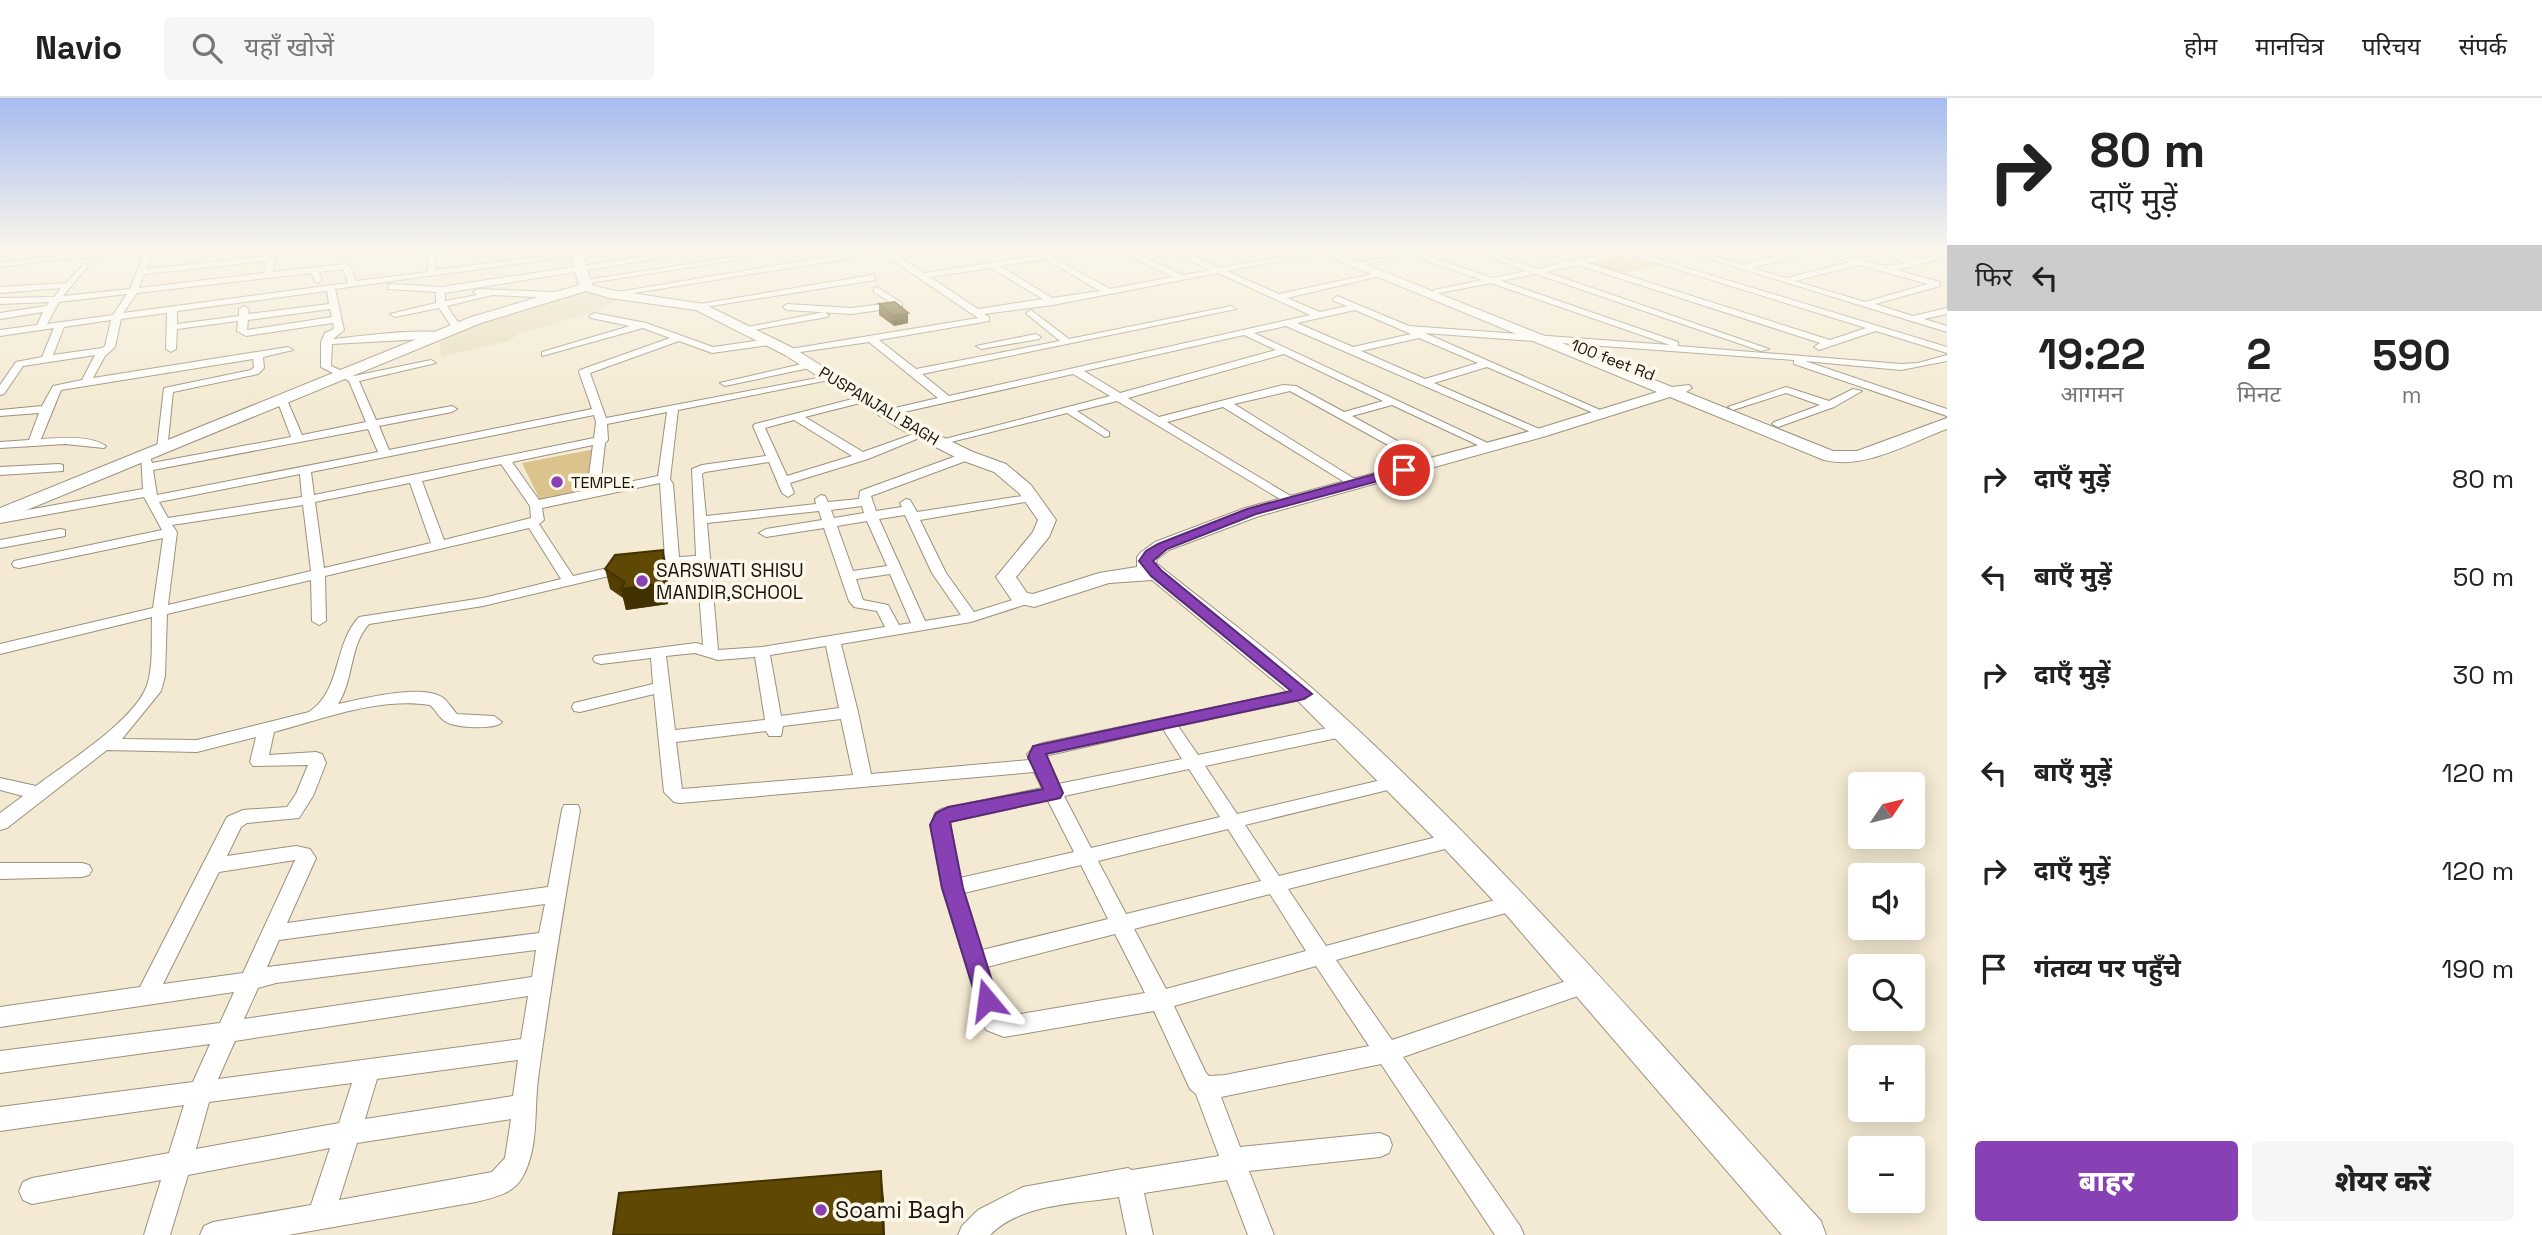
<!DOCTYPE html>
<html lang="hi">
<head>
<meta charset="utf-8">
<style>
  body { margin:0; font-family:"Space Grotesk","Noto Sans Devanagari",sans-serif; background:#f6f6f6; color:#222; height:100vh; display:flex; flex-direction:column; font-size:26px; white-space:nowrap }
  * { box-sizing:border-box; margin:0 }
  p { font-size:23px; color:#767676 }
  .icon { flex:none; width:38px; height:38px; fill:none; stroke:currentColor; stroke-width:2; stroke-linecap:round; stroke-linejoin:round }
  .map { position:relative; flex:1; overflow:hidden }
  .panel { display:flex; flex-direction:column; background:#fff; width:595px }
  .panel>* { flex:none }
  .banner { background:#fff; color:#222; overflow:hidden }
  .needle { width:46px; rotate:55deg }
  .buttons { position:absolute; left:1848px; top:674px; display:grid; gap:14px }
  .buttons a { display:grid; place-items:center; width:77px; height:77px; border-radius:7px; background:#fff; box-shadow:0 4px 18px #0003; font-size:35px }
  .pin { position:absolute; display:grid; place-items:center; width:60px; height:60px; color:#fff; margin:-30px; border:4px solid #fff; border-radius:50%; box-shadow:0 2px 7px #0007 }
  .me { position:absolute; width:77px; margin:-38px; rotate:344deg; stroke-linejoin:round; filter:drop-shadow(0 0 5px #0008) }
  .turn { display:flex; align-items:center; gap:24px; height:147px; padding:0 28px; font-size:32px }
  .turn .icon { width:91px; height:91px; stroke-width:2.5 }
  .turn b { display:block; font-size:49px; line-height:60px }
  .then { display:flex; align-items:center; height:66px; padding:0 28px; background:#0003; gap:14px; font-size:26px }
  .eta { display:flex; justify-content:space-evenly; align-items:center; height:119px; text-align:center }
  .eta b { font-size:42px; font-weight:800; line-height:49px }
  .primary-button { display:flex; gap:14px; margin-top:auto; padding:14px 28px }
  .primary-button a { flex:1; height:80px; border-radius:7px; background:#8741b4; color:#fff; font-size:28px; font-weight:800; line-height:80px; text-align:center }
  .primary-button a+a { background:#f6f6f6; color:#222 }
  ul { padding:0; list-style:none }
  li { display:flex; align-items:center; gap:21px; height:98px; padding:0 28px }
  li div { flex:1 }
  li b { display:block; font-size:26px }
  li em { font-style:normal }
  header { display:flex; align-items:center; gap:42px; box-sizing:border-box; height:98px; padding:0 35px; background:#fff; border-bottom:2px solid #e0e0e0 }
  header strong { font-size:33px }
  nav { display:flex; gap:38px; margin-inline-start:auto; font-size:24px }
  .search { width:490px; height:63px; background:#f6f6f6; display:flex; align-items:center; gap:18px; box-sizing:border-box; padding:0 24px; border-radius:7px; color:#767676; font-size:26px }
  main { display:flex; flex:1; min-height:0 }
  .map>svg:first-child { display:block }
  .built { fill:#eaddbf }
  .green { fill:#dbc38e }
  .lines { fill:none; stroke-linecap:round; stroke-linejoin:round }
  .street-casing { stroke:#9b917c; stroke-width:2 }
  .secondary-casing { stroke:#9b917c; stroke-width:2 }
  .street { fill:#fff; fill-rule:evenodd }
  .secondary { fill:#fff; fill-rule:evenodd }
  .wall { fill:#523e03 }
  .shaded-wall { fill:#423202 }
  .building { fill:#5f4803; stroke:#423202; stroke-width:2 }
  .route { fill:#8741b4; stroke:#582a75; stroke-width:2 }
  .poi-dot { fill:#8741b4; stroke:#fef8ea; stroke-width:2.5 }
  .labels { text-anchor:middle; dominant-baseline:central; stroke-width:7; stroke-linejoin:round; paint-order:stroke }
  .far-street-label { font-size:16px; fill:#19150d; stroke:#fef8ea }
  .far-poi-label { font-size:16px; fill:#19150d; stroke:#fef8ea; text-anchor:start }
  .poi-label { font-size:19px; fill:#19150d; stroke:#fef8ea; text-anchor:start }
  .near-poi-label { font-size:23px; fill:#19150d; stroke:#fef8ea; text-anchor:start }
</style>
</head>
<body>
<header>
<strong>Navio</strong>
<div class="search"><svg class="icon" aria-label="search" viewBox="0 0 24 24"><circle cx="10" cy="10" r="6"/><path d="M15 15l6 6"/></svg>यहाँ खोजें</div>
<nav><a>होम</a><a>मानचित्र</a><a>परिचय</a><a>संपर्क</a></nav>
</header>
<main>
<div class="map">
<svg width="1947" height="1137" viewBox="0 0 1947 1137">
  <rect width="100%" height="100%" fill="#f4ead3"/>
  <path class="built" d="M580 192 618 201 595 214 518 236 509 243 441 259 440 244 477 224Z"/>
  <path class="green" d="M1628 154 1669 166 1617 176 1578 164Z
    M595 351 586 392 540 402 522 365Z"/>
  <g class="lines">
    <defs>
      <path id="street" d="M185 151H217L151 159 146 171 269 158 276 162 272 174 346 166 350 168 356 183 428 174V154L470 151 435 158 436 172 577 154 574 158 335 191 344 232 333 241C354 239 434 228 448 237L443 240 332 246 331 268 354 278 431 262 436 265 359 283 376 322 452 308 457 311 452 314 379 328 389 352 592 311 579 274 580 272 670 240 643 230 542 258V254L630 228 591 220 589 218 594 215 646 225 713 249 769 241 774 244 769 247 712 255 679 243 590 275 606 320 833 277 834 279 829 282 678 312 670 381 673 386 679 459 696 458 692 371 702 367 766 358 753 328 755 326 864 298 868 299V303L805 319 863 354 919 334 929 336 868 361 790 385 794 395 788 399 782 395 769 364 705 374 702 376 706 418 816 406 815 401 821 397 825 398 828 404 859 401 860 393 967 354 973 358 971 361 871 398 876 413 902 409 900 405 906 401 910 402 917 414 1035 396V402L1031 403 920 422 946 475 974 514 1025 498 1030 499 1032 502 1030 505 971 524 841 546 858 614 871 676 1029 662 1027 656 1037 647 1043 645 1304 591 1310 592 1312 596 1310 600 1178 628 1198 657 1342 627 1348 629 1350 633 1342 639 1205 668 1237 716 1394 679 1400 681 1403 685 1400 689 1245 727 1279 778 1453 735 1460 737 1463 742 1460 747 1453 749 1288 791 1326 848 1513 797 1520 799 1523 805 1520 811 1513 813 1336 862 1392 942 1584 877 1592 879 1595 886 1592 893 1403 959 1520 1128 1524 1137H1495L1381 966 1221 999 1240 1049 1380 1035 1389 1039 1392 1047 1389 1055 1380 1059 1249 1073 1274 1137H1248L1227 1082 1144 1095 1153 1137H1127L1119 1099C1077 1106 1021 1105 990 1137H958L962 1128 978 1112 1023 1089 1128 1070 1132 1072 1219 1058 1196 996 1190 991 1154 913 1004 939 986 932 942 790 931 727 935 715 941 711 1042 690 1034 674 680 705 674 704 664 694 654 596 580 614 574 613 572 609 574 605 653 586 651 560 601 566 595 564 593 561 595 558 696 545 703 547 697 466 661 469 654 465 665 460 660 385 542 410 544 422 539 426 573 478 625 466 630 467 632 470 630 473 483 508 369 526C349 548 354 582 338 606 363 601 419 586 442 599 448 603 452 611 457 616L494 618 502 624C496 632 456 630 446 624 439 620 436 612 430 607 378 599 323 621 274 634L269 657 316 654 322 656 326 665 313 698 299 720 247 725 241 729 227 758 296 748 310 751 316 760 287 825 548 789 562 712 564 707H578L580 712C565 801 550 891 538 981 534 1013 539 1051 522 1080 513 1096 492 1100 476 1104L288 1137H200L204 1128 213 1124 311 1107 330 1050 188 1077 170 1137H144L161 1082 32 1106 23 1102 19 1093 23 1084 32 1080 169 1055 184 1007 0 1033V1009L193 984 210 946 0 975V953L220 925 234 894 0 929V909L140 889 227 719 243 712 287 709 296 696 308 667 253 668 250 664 256 639 197 654 107 652 7 730 0 732V715L23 698 0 692V680L36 688C66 665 131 625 146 590 154 570 151 541 152 519L0 556V546L153 510 163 440 19 470 14 469 12 466 14 463 162 432 144 399 0 425V417L143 391 141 355H149L152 365 291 339 277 302 278 300 287 302 302 337 366 324 349 283 321 269V244L325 235 334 231 333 225 246 238 237 233 238 223 177 231 176 251 171 254 166 251 167 215 121 221 115 249 105 258 93 280 288 249 293 252 263 259 264 270 258 276 173 294 167 352H159L157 350 164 290 251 272 254 269 253 261 61 292 41 341C60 340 90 337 106 348L104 350 65 346 0 350V344L29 342 39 315 0 318V312L42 308 53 288 82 282 95 257 23 268 4 296 0 297V287L16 264 42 259 54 230 0 238V232L37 227 43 214 0 221V215L46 208 49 204 0 206V200L54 199 61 190 0 195V189L66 185 84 166 88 168 63 198 130 191 144 157 54 162 0 169V165L54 158ZM267 163 264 175 139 190 144 176ZM343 171 348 185 123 215 137 195 311 175 315 184 318 185 322 182 319 174ZM327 193 329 206 248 216 249 211 244 208 239 211V218L177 226V213ZM127 196 113 217 47 226 59 204ZM330 211 332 219 247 232 248 222ZM111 222 105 248 102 250 53 257 64 229ZM667 314 658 378 600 390 605 345 608 342 607 326ZM594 317 596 324 594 340 314 397 311 374ZM794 322 852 358 787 378 765 330ZM368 331 378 354 157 397 153 372ZM593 347 587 392 539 402 512 364ZM501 366 530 408 531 420 444 442 422 383ZM300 376 302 399 168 420 159 404ZM410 385 431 445 324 470 315 404ZM303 407 311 473 168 507 177 434 172 427ZM862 408 864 415 834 420 831 412ZM819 413 822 422 766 431 759 435 766 439 824 430 849 503 854 509 877 513 885 529 762 549 718 552 707 425ZM905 417 932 475 961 517 925 523 879 421ZM867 423 887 468 853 473 837 428ZM529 430 561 481 483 500 359 519C333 547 342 592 309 614L197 642 122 641 161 593 165 578 167 516 311 482 312 523 319 527 326 523 325 478ZM890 476 911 525 899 527 888 507 863 502 856 481ZM826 548 839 610 781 618 770 557ZM695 555 718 562 755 559 765 622 675 632 666 558ZM841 621 853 677 682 691 676 644 766 633 769 638H781L783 628ZM1163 631 1182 661 1058 686 1045 658ZM1189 671 1220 719 1091 750 1064 698ZM1047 701 1074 754 960 780 950 724ZM1228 731 1261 783 1126 816 1098 763ZM295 762 243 875 163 886 219 774ZM1081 767 1108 821 982 852 964 795ZM1270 796 1306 853 1166 891 1134 831ZM545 806 539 835 267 869 279 842ZM1115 836 1145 895 1003 919 987 869ZM536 852 532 879 244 921 258 890 276 885ZM1316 868 1369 948 1225 977 1209 978 1206 975 1174 908ZM528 898 521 941 218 981 235 943ZM518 962 513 998 365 1021 377 981ZM352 985 339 1025 196 1051 209 1004ZM511 1021 505 1060 492 1074 339 1102 357 1045Z
        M305 151H337L290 157 286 155Z
        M693 151H716L445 195V203L477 197 473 194 477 191 555 194 559 197 555 200 492 197 447 208 462 230 457 233 454 232 439 210 395 219 390 216 436 205V194L388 191V187L391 186 441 189Z
        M786 151 794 153 583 186 579 183Z
        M874 151H888L924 175 1079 151H1100L1054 160 1110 191 1173 179 1116 151H1127L1183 177 1210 172 1166 151H1177L1220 170 1322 151 1324 153 1320 155 1227 173 1279 196 1381 174 1385 177 1287 200 1320 214 1347 208 1334 203 1333 201 1337 198 1409 228 1670 247 1491 185 1434 196V192L1482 182 1410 157 1362 167 1358 165 1422 151 1424 153 1420 155 1492 180 1527 173 1468 151H1480L1537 171 1560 166 1518 151H1531L1569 164 1628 152 1947 249V255L1876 233 1819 252 1814 249 1820 245 1578 167 1546 174 1769 251 1761 253 1536 176 1501 183 1678 244V248L1901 266 1918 265 1947 257V263L1901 272 1805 263 1947 311V318L1794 266V262L1425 235 1607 315 1598 317 1487 269 1434 285 1544 333V337L1540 338 1286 228 1254 235 1494 348 1492 350H1484L1392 307 1352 318 1432 362 1434 365 1428 369 1290 293 1234 306 1358 383V389L1354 390 1223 309 1167 324 1294 400 1296 403 1290 407 1117 303 1077 313 1109 334V338L1105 339 1067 315 939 347 933 344 1110 298 1073 276 886 318 882 317V313L938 300 869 244 787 256 785 254 790 251 978 220 882 155 610 199 606 196ZM1628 156 1866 230 1830 242 1588 165ZM1045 161 1100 193 1052 200 1000 168ZM991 170 1043 201 978 211 930 179ZM1218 175 1310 217 949 298 922 276 1236 211 1231 208 1069 241 1031 212 1026 215 1028 217 1060 243 916 271 879 242 989 223V219L984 216 1053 207ZM1355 212 1411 236 1353 249 1297 225ZM1244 237 1276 252 1120 295 1084 273ZM1419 240 1478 265 1425 281 1361 253ZM1284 256 1383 303 1344 314 1296 288 1283 287 1159 319 1128 300Z
        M933 151H977L948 157Z
        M1227 151H1242L1217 158 1213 156Z
        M1677 151H1690L1743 167 1773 159 1749 151C1761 151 1771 156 1782 157 1795 158 1807 150 1821 151 1854 155 1871 174 1907 165L1862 151H1876L1917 162 1947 155V159L1897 172 1940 184V188L1875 206 1913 218 1947 210V216L1924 221 1947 228V234ZM1814 154 1850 164 1786 180 1752 170ZM1859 167 1928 186 1865 204 1795 183Z
        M872 177 875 178V182L692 211 688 208Z
        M877 189 902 205V209L851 216 787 212 783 209 787 206 851 210 891 205 874 194V190Z
        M824 214 829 217 827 219 743 234 738 231Z
        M1036 236 1041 239 1039 241 981 251 976 248Z
        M810 264 815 267 814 269 725 288 720 285Z
        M1786 289 1829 303 1853 291 1862 293 1834 309 1778 329 1772 326 1774 324 1820 307 1786 295 1733 312 1728 309Z
        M59 366 63 367V373L0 377V369Z
        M60 431 65 432V438L0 450V442Z
        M0 765H82L89 767 92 772 89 777 82 779 0 781Z"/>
      <path id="secondary" d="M564 151H577L580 154 625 151 584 160 592 187 611 192 704 206 795 251 909 323 973 354 1006 366 1031 387 1056 422 1049 439 1016 479 1027 495 1033 496 1099 475 1137 469V459L1140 455 1155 444 1245 410 1534 332 1657 294 1310 151H1327L1672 289 1689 287 1692 290 1686 294 1833 353H1857L1947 320V331C1909 345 1865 372 1824 362L1670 299 1546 338 1259 418 1169 452 1157 461 1156 465C1208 507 1263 547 1313 591 1496 754 1656 942 1821 1123L1826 1137H1782L1503 813 1443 749 1296 601 1152 482 1109 485 1034 509 1013 504 996 479 1033 434 1038 422 1019 395 994 374 961 362 897 329 785 257 696 212 610 200 586 193 481 225 0 423V410L471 219 579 187 571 159Z"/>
    </defs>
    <use href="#street" class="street-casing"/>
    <use href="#secondary" class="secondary-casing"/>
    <use href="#street" class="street"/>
    <use href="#secondary" class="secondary"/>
  </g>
  <path class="wall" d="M879 206 908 225 894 228 879 217Z
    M605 471 668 472V506L626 512 623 500 610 491Z"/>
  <path class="shaded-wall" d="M908 215V225L894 228 893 218Z
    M663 452 668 472V506L626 512 621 491Z
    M881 1073 884 1101 885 1137H883Z"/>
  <path class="building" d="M895 204 908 215 893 218 879 206Z
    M663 452 664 485 621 491 625 484 605 471 615 457Z
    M881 1073 883 1137H613L619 1095Z"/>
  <linearGradient id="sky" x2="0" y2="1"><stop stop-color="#a6bbf0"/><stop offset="0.49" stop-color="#faf6eb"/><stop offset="1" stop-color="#faf6eb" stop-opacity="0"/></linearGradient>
  <rect width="1947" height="310" fill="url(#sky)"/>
  <path class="route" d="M1404 368 1410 372 1408 375 1256 416 1167 451 1153 463 1161 472 1312 596 1304 601 1046 656 1063 695 1060 700 950 724 963 790 998 902 995 909 987 912 979 909 942 790 930 727 936 715 948 709 1043 691 1028 659 1033 648 1291 593 1151 478 1139 463 1146 453 1158 446 1247 411Z"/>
  <g class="poi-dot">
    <circle cx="557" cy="384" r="7"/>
    <circle cx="642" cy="483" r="7"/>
    <circle cx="821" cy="1112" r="7"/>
  </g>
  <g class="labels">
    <g class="far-street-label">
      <text transform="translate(1613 262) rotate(21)">100 feet Rd</text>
      <text transform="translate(879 308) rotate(31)">PUSPANJALI BAGH</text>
    </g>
    <g class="far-poi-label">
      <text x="571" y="384">TEMPLE.</text>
    </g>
    <g class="poi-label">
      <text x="656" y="472">SARSWATI SHISU<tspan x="656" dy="22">MANDIR,SCHOOL</tspan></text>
    </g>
    <g class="near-poi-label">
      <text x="835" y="1112">Soami Bagh</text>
    </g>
  </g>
</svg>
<div class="buttons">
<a><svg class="needle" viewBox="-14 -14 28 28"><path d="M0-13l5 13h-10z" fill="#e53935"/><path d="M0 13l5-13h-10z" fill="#767676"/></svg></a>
<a><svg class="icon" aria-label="sound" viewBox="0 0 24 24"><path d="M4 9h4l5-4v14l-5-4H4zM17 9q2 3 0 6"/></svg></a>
<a><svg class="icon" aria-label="search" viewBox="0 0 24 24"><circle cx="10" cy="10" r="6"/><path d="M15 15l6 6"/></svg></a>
<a>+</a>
<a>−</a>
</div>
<div class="pin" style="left:1404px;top:372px;background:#d93025"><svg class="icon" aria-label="arrive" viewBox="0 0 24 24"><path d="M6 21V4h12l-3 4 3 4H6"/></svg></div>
<svg class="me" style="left:987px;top:902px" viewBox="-20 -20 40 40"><path d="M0-17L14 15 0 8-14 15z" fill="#8741b4" stroke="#fff" stroke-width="4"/></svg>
</div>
<section class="panel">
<div class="banner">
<div class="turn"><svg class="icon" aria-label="right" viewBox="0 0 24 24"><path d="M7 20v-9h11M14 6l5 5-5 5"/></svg><div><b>80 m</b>दाएँ मुड़ें</div></div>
<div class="then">फिर<svg class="icon" aria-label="left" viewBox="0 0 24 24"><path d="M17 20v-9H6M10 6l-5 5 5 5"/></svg></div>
</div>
<div class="eta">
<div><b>19:22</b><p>आगमन</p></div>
<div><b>2</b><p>मिनट</p></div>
<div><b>590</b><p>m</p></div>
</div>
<ul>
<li><svg class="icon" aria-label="right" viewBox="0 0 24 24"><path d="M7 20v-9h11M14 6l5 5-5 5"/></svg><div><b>दाएँ मुड़ें</b></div><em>80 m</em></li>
<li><svg class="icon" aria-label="left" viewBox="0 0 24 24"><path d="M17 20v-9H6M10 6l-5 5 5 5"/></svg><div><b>बाएँ मुड़ें</b></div><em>50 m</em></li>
<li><svg class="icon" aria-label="right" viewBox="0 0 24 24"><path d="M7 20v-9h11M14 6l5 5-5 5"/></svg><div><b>दाएँ मुड़ें</b></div><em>30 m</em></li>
<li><svg class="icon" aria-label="left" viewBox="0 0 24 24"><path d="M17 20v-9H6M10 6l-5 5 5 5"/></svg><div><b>बाएँ मुड़ें</b></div><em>120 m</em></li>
<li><svg class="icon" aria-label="right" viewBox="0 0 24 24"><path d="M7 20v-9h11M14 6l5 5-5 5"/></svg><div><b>दाएँ मुड़ें</b></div><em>120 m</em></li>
<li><svg class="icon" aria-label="arrive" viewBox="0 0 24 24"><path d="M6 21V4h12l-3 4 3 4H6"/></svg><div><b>गंतव्य पर पहुँचे</b></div><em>190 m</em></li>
</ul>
<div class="primary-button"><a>बाहर</a><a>शेयर करें</a></div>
</section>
</main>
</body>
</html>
